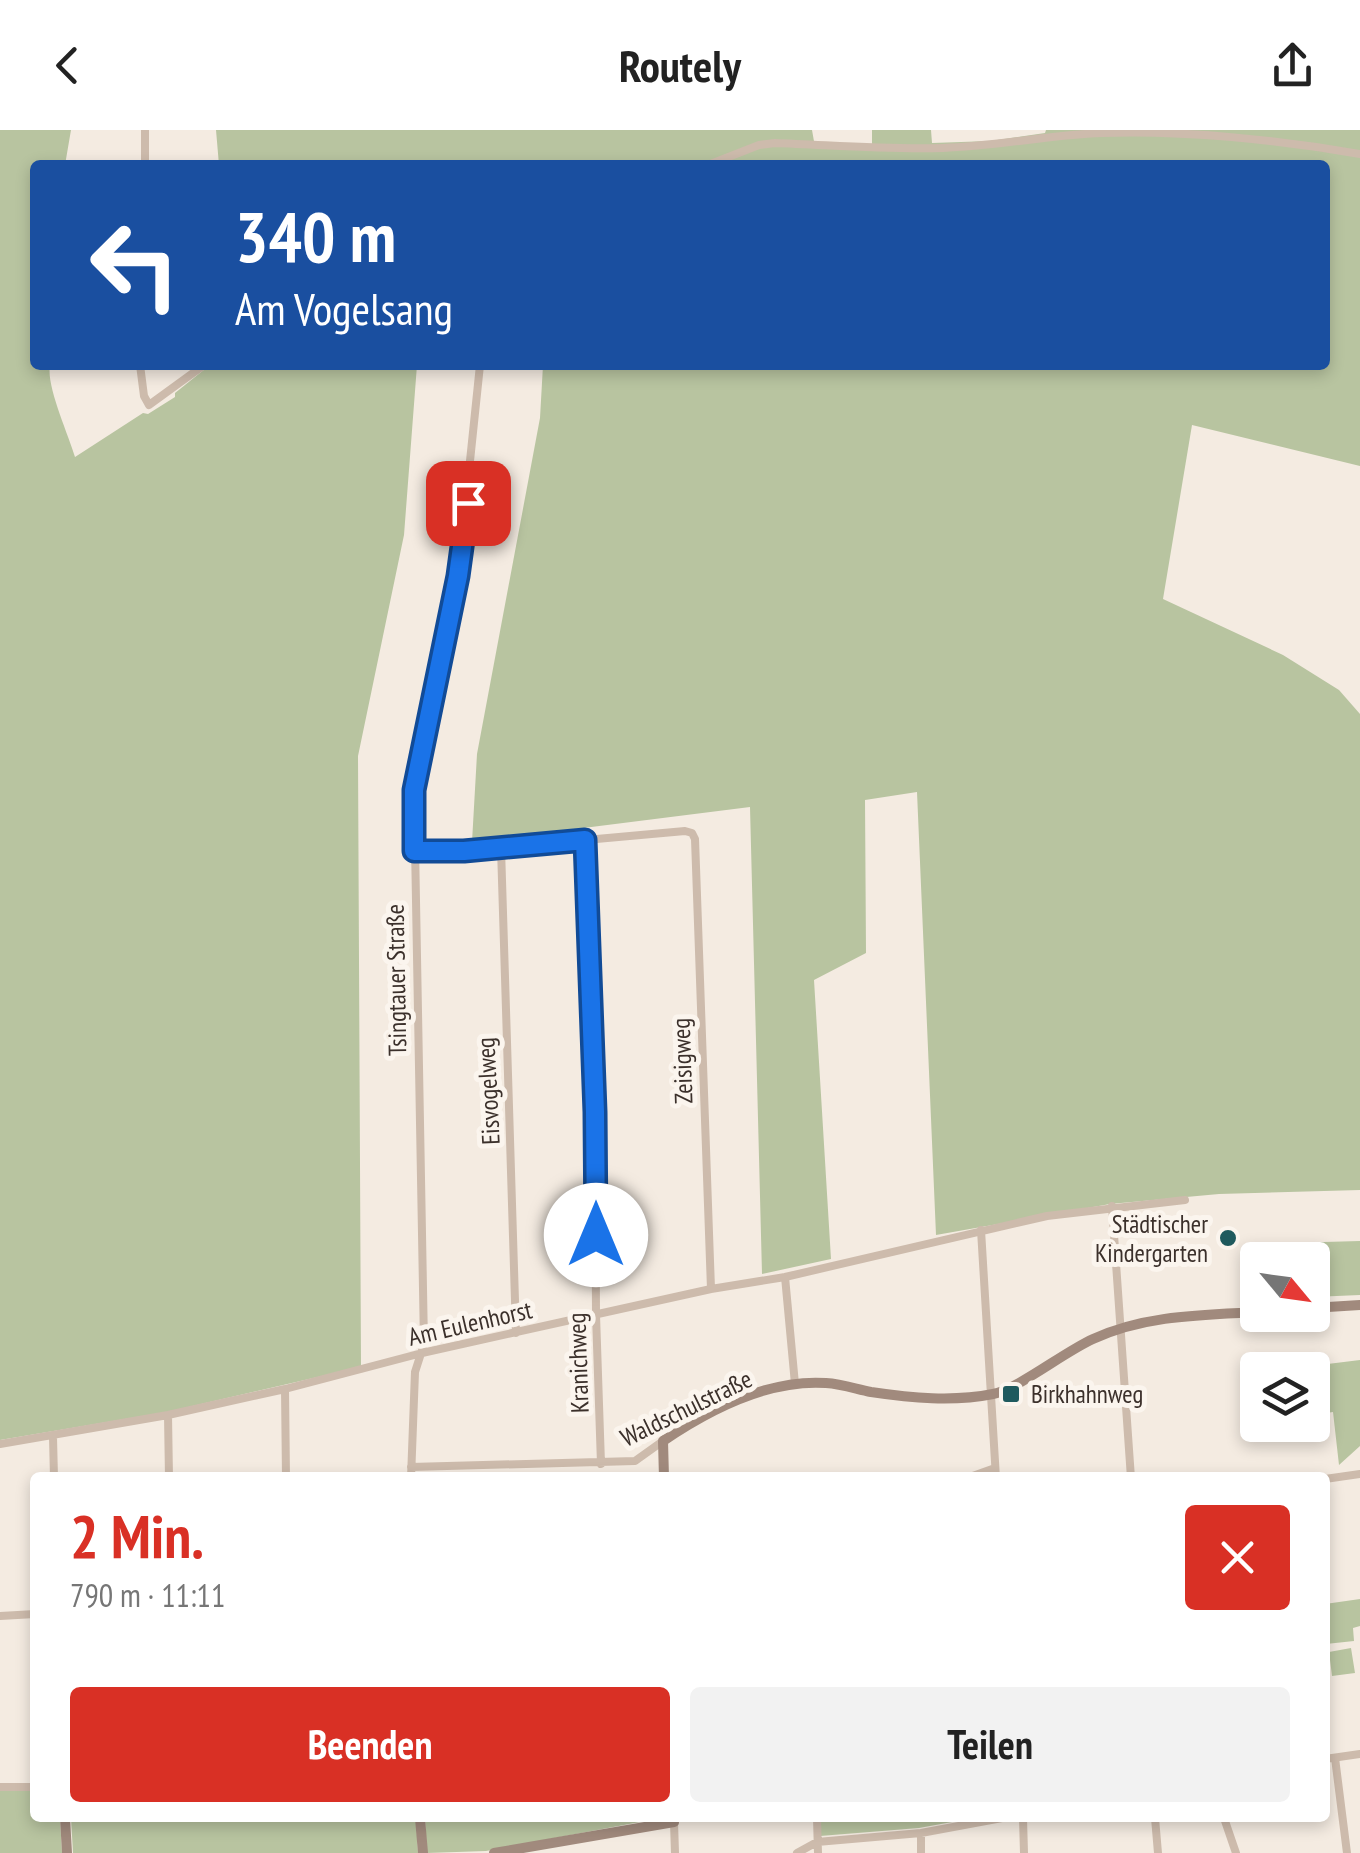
<!DOCTYPE html>
<html lang="de">
<head>
<meta charset="utf-8">
<style>
  body { margin:0; font-family:"PT Sans Narrow",sans-serif; background:#f2f2f2; color:#222; height:100vh; display:flex; flex-direction:column; font-size:38px; white-space:nowrap }
  * { box-sizing:border-box; margin:0 }
  p { font-size:32px; color:#767676 }
  .icon { flex:none; width:55px; height:55px; fill:none; stroke:currentColor; stroke-width:2; stroke-linecap:round; stroke-linejoin:round }
  .map { position:relative; flex:1; overflow:hidden }
  .side { position:absolute; left:30px; top:1342px; width:1300px; height:350px; display:flex; flex-direction:column; background:#fff; border-radius:10px; box-shadow:0 5px 15px #0003 }
  .side>* { flex:none }
  .top-card { position:absolute; left:30px; top:30px; width:1300px; height:210px; border-radius:10px; box-shadow:0 5px 15px #0003; background:#1a4fa0; color:#fff; overflow:hidden }
  .needle { width:65px; rotate:119deg }
  .fabs { position:absolute; left:1240px; top:1112px; display:grid; gap:20px }
  .fabs a { display:grid; place-items:center; width:90px; height:90px; border-radius:10px; background:#fff; box-shadow:0 5px 15px #0003; font-size:50px }
  .pin { position:absolute; display:grid; place-items:center; width:85px; height:85px; color:#fff; margin:-42px; border-radius:20px; box-shadow:0 5px 15px #0006 }
  .me { position:absolute; width:110px; margin:-55px; rotate:0deg; stroke-linejoin:round; filter:drop-shadow(0 0 8px #0008) }
  .turn { display:flex; align-items:center; gap:35px; height:210px; padding:0 40px; font-size:45px }
  .turn .icon { width:130px; height:130px; stroke-width:2.5 }
  .turn b { display:block; font-size:70px; line-height:85px }
  .round { display:grid; place-items:center; flex:none; width:105px; height:105px; border-radius:10px; background:#f2f2f2 }
  .overview { display:flex; align-items:center; justify-content:space-between; height:170px; padding:0 40px }
  h1 { font-size:60px; font-weight:600; line-height:75px; color:#d93025 }
  .action { display:flex; gap:20px; margin-top:auto; padding:20px 40px }
  .action a { flex:1; height:115px; border-radius:10px; background:#d93025; color:#fff; font-size:40px; font-weight:600; line-height:115px; text-align:center }
  .action a+a { background:#f2f2f2; color:#222 }
  header { display:flex; justify-content:space-between; align-items:center; height:130px; padding:0 40px; background:#fff; font-size:45px; font-weight:600 }
  .map>svg:first-child { display:block }
  .green { fill:#b8c4a0 }
  .lines { fill:none; stroke-linecap:round; stroke-linejoin:round }
  .street { stroke:#cdbbac; stroke-width:8 }
  .secondary { stroke:#a18a7d; stroke-width:10 }
  .route-casing { stroke:#114b97; stroke-width:25 }
  .route { stroke:#1a73e8; stroke-width:18 }
  .poi-dot { fill:#1f5a5e; stroke:#fbf5ee; stroke-width:4 }
  .labels { text-anchor:middle; dominant-baseline:central; stroke-width:10; stroke-linejoin:round; paint-order:stroke }
  .street-label { font-size:25px; fill:#3b302b; stroke:#fbf5ee }
  .poi-label { font-size:25px; fill:#3b302b; stroke:#fbf5ee; text-anchor:end }
</style>
</head>
<body>
<header><svg class="icon" aria-label="back" viewBox="0 0 24 24"><path d="M15 5l-7 7 7 7"/></svg>Routely<svg class="icon" aria-label="share" viewBox="0 0 24 24"><path d="M12 15V3M7 8l5-5 5 5M5 13v7h14v-7"/></svg></header>
<div class="map">
<svg width="1360" height="1723" viewBox="0 0 1360 1723">
  <rect width="100%" height="100%" fill="#f4ebe1"/>
  <path class="green" d="M0 0H71L65 35H35V235H50C46 256 68 303 75 327L143 283 148 284 175 267V263L210 235H417L404 405 358 626 361 1237 167 1282 0 1310Z
    M216 0H812L815 17 872 19V0H931L932 13 990 11 1045 3 1046 0H1360V336L1192 295 1163 469 1283 525 1339 560 1360 584V1060L1219 1064 1110 1074 936 1105 917 662 865 670 866 823 814 850 831 1129 762 1144 750 677 472 712 477 624 540 288 543 235H1325V35H219Z
    M1360 1111V1165L1313 1167 1312 1130H1258L1257 1114Z
    M1360 1230V1316L1339 1335 1333 1282 1313 1285 1312 1240H1279Z
    M1360 1469V1496L1353 1498 1354 1511 1326 1514 1329 1547H1325V1474Z
    M1351 1518 1355 1543 1332 1546 1329 1522Z
    M0 1661H35V1688H60L62 1723H0Z
    M71 1688H416L418 1723H73Z
    M425 1688H661L486 1721 427 1723Z
    M820 1688H974L919 1698 820 1706Z"/>
  <g class="lines">
    <path class="street" d="M145 0V35
      M708 35 759 15 775 13C831 15 888 20 943 18 997 16 1049 5 1102 3 1183 0 1280 10 1360 24
      M140 235 144 266 149 275 204 235
      M585 710 595 982 596 1185 601 1334
      M501 718 516 1203
      M414 721H464L685 701 692 703 695 709 711 1159
      M1112 1076 1131 1348
      M981 1100 996 1348
      M785 1147 795 1254
      M285 1259 286 1348
      M168 1285 169 1348
      M53 1307 54 1348
      M0 1314 168 1285 285 1259 422 1223 711 1159 785 1147 1047 1086 1185 1070
      M411 1337 635 1331 663 1311
      M411 1348 415 1242 424 1214 414 660 458 446 480 235
      M967 1348 995 1338
      M1325 1349 1360 1344
      M0 1486 35 1484
      M1335 1628 1347 1723
      M1325 1629 1360 1624
      M0 1657H35
      M817 1688 818 1723
      M1023 1688 1024 1723
      M1155 1688 1158 1723
      M1224 1688 1236 1723
      M674 1692 675 1723
      M921 1703V1723
      M797 1723 817 1712 921 1703 1002 1688"/>
    <path class="secondary" d="M1312 1178 1360 1175
      M664 1348 663 1311C710 1279 769 1249 826 1253 842 1254 856 1259 871 1262 911 1268 953 1272 993 1264 1018 1259 1064 1222 1093 1209 1145 1185 1202 1185 1258 1182
      M65 1688 67 1723
      M420 1688 423 1723
      M494 1723 674 1692V1688"/>
  </g>
  <g class="lines">
    <defs>
      <path id="route" d="M468 373 458 446 414 660V721H464L585 710 595 982 596 1105"/>
    </defs>
    <use href="#route" class="route-casing"/>
    <use href="#route" class="route"/>
  </g>
  <g class="poi-dot">
    <circle cx="1228" cy="1108" r="10"/>
    <rect x="1001" y="1254" width="20" height="20" rx="5"/>
  </g>
  <g class="labels">
    <g class="street-label">
      <text transform="translate(396 850) rotate(-91)">Tsingtauer Straße</text>
      <text transform="translate(682 931) rotate(-92)">Zeisigweg</text>
      <text transform="translate(488 961) rotate(-93)">Eisvogelweg</text>
      <text transform="translate(470 1193) rotate(-13)">Am Eulenhorst</text>
      <text transform="translate(578 1233) rotate(-92)">Kranichweg</text>
      <text transform="translate(686 1278) rotate(-26)">Waldschulstraße</text>
    </g>
    <g class="poi-label">
      <text x="1208" y="1094">Städtischer<tspan x="1208" dy="29">Kindergarten</tspan></text>
      <text x="1031" y="1264" text-anchor="start">Birkhahnweg</text>
    </g>
  </g>
</svg>
<div class="fabs">
<a><svg class="needle" viewBox="-14 -14 28 28"><path d="M0-13l5 13h-10z" fill="#e53935"/><path d="M0 13l5-13h-10z" fill="#767676"/></svg></a>
<a><svg class="icon" aria-label="layers" viewBox="0 0 24 24"><path d="M12 4l9 5-9 5-9-5zM3 14l9 5 9-5"/></svg></a>
</div>
<div class="pin" style="left:468px;top:373px;background:#d93025"><svg class="icon" aria-label="arrive" viewBox="0 0 24 24"><path d="M6 21V4h12l-3 4 3 4H6"/></svg></div>
<svg class="me" style="left:596px;top:1105px" viewBox="-20 -20 40 40"><circle r="19" fill="#fff"/><path d="M0-13L10 11 0 6-10 11z" fill="#1a73e8"/></svg>
<div class="top-card">
<div class="turn"><svg class="icon" aria-label="left" viewBox="0 0 24 24"><path d="M17 20v-9H6M10 6l-5 5 5 5"/></svg><div><b>340 m</b>Am Vogelsang</div></div>
</div>
<section class="side">
<div class="overview"><div><h1>2 Min.</h1><p>790 m · 11:11</p></div><a class="round" style="background:#d93025;color:#fff"><svg class="icon" aria-label="close" viewBox="0 0 24 24"><path d="M6 6l12 12M18 6L6 18"/></svg></a></div>
<div class="action"><a>Beenden</a><a>Teilen</a></div>
</section>
</div>
</body>
</html>
